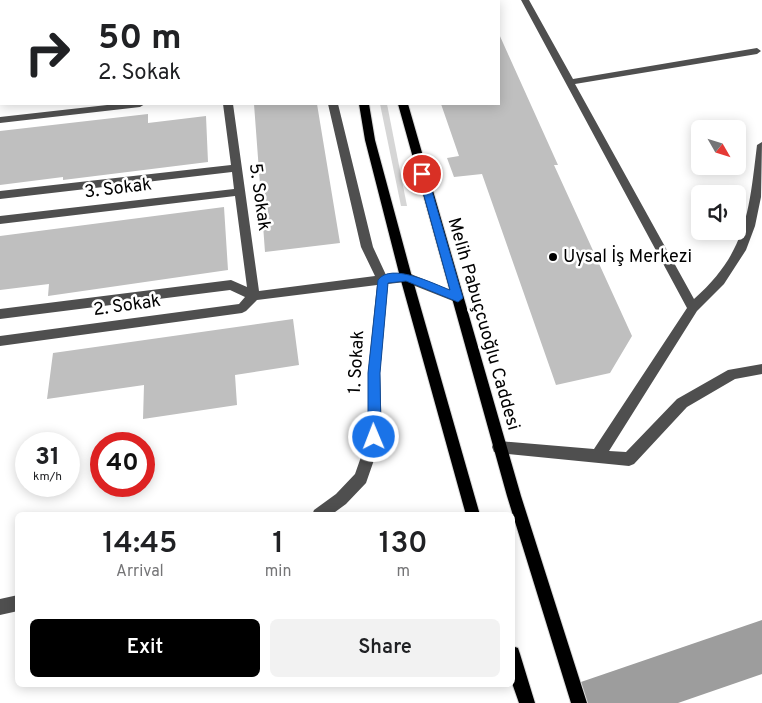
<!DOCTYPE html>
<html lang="en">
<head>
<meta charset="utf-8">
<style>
  body { margin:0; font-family:Overpass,sans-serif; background:#f2f2f2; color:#202124; height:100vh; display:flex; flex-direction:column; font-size:19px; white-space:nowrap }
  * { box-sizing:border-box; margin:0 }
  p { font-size:16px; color:#757577 }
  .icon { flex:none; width:28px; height:28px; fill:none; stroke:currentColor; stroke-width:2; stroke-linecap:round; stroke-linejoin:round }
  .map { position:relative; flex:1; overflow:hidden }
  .drawer { position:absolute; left:15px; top:512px; width:500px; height:175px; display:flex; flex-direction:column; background:#fff; border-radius:8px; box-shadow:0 2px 12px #0003 }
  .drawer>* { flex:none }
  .top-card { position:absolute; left:0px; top:0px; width:500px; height:105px; box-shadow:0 2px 12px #0003; background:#fff; color:#202124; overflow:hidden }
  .needle { width:32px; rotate:129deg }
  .controls { position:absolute; left:691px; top:120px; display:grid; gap:10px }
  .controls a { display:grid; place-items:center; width:55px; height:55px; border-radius:8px; background:#fff; box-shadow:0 2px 12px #0003; font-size:25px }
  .speed { position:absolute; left:15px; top:432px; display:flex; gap:10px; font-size:25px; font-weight:700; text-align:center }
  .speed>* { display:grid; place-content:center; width:65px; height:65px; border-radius:50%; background:#fff; box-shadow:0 2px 12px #0003; line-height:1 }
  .speed small { font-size:12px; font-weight:400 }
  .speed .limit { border:8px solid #d22; background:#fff; color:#111 }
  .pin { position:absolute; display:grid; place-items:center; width:42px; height:42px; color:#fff; margin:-21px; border:2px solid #fff; border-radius:50%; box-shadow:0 1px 5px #0007 }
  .me { position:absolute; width:55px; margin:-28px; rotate:359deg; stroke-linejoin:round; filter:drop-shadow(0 0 4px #0008) }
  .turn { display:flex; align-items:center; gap:18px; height:105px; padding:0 15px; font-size:22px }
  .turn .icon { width:65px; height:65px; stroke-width:2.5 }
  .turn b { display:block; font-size:35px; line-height:42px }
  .eta { display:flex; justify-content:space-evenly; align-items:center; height:85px; text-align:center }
  .eta b { font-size:30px; font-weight:600; line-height:35px }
  .button { display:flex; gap:10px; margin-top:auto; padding:10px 15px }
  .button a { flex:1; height:58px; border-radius:8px; background:#000; color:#fff; font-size:20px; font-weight:600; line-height:58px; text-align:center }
  .button a+a { background:#f2f2f2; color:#202124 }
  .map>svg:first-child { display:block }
  .green { fill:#d6d6d6 }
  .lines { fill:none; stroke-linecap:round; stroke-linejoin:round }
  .river { fill:#9d9d9d; fill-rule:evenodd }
  .building { fill:#bfbfbf }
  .major-casing { stroke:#dbdbdb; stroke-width:2 }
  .minor { fill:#4f4f4f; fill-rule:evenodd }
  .major { fill:#000; fill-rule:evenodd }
  .route { fill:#1a73e8; stroke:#114b97 }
  .poi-dot { fill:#000; stroke:#fff; stroke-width:2 }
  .labels { text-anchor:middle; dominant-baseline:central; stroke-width:5; stroke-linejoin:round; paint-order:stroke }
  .street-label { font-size:18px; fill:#000; stroke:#fff }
  .poi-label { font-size:18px; fill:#000; stroke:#fff; text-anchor:start }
</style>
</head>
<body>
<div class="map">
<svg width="762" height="703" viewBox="0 0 762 703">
  <rect width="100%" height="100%" fill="#fff"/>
  <path class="green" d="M380 104H387L407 206H401Z"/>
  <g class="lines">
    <path class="river" d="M762 620V674L678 703H570L578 683Z"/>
  </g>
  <path class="building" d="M499 34 558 165H554L632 336 610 373 556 385 482 174 454 177 447 158 459 156 441 104H499Z
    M254 104H317L340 243 265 252Z
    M148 114V123L206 116 208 162 63 180V177L0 185V131Z
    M224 207 228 270 48 296 49 284 0 290V236Z
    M293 319 299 365 235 375 237 405 143 419 144 385 47 399 53 353Z"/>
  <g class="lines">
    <defs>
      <path id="major" d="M335 0H343L344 1H336Z
        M383 0H391V1H383Z
        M359 104H369L375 140 412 277 480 515H466L400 277 365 140Z
        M398 104H408L521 496 587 703H571L507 496Z
        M512 646 518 648 520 654 535 703H519L512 683Z"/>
    </defs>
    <use href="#major" class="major-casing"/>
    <path class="minor" d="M449 0H467L468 1H450Z
      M521 0H529L573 79 757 48 761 51 757 54 575 84 694 299C747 252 749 211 757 145L762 142 761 197 755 226 746 250 724 284 697 311 609 451 626 452 677 399 728 370 762 364V374L735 379 687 407 634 464 629 466 499 453 494 452 492 447 494 442 499 441 594 449 687 308Z
      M116 104H145L140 107 0 123V117Z
      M223 104H233L259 291 375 276 361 247 328 104H338L373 247 386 275 406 272 462 295 464 298 462 301 458 303 405 282 388 284 380 373 382 437 366 483 346 504 331 515H312L314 510 336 494 355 474 368 437V373L377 285 257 300 246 311 242 313 0 346V336L239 304 245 297 230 290 0 319V309L231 280 247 287 235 196 0 224V216L234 189 232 172 0 199V191L231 165Z
      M18 595V611L0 615V599Z"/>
    <use href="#major" class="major"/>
  </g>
  <path class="route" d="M422 171 427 174 463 298 458 302 406 281 388 283 380 373 381 437 379 441 374 443 370 441 368 437V373L378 280C391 262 434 284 450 290L418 174Z"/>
  <circle class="poi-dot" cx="553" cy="257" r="5"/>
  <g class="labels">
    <g class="street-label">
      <text transform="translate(118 189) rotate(-7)">3. Sokak</text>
      <text transform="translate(259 197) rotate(82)">5. Sokak</text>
      <text transform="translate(127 306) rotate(-8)">2. Sokak</text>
      <text transform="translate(483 324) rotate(74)">Melih Pabuçcuoğlu Caddesi</text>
      <text transform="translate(357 362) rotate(-87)">1. Sokak</text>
    </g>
    <g class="poi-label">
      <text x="563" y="257">Uysal İş Merkezi</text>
    </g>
  </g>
</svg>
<div class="controls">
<a><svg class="needle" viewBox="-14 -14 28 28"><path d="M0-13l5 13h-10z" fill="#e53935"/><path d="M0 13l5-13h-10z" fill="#757577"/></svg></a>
<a><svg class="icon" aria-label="sound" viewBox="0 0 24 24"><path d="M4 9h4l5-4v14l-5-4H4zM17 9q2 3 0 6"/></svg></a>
</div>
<div class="speed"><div>31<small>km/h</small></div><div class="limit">40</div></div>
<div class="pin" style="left:422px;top:174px;background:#d93025"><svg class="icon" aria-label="arrive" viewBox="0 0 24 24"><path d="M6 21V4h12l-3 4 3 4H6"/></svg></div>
<svg class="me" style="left:374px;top:437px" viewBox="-20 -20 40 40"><circle r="17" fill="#1a73e8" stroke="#fff" stroke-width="3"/><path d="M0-11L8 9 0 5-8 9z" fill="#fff"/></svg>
<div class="top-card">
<div class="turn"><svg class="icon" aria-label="right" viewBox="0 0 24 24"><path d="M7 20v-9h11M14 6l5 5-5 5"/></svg><div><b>50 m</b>2. Sokak</div></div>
</div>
<section class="drawer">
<div class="eta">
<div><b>14:45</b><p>Arrival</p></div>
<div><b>1</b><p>min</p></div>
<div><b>130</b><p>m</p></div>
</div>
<div class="button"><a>Exit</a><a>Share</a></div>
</section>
</div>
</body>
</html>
